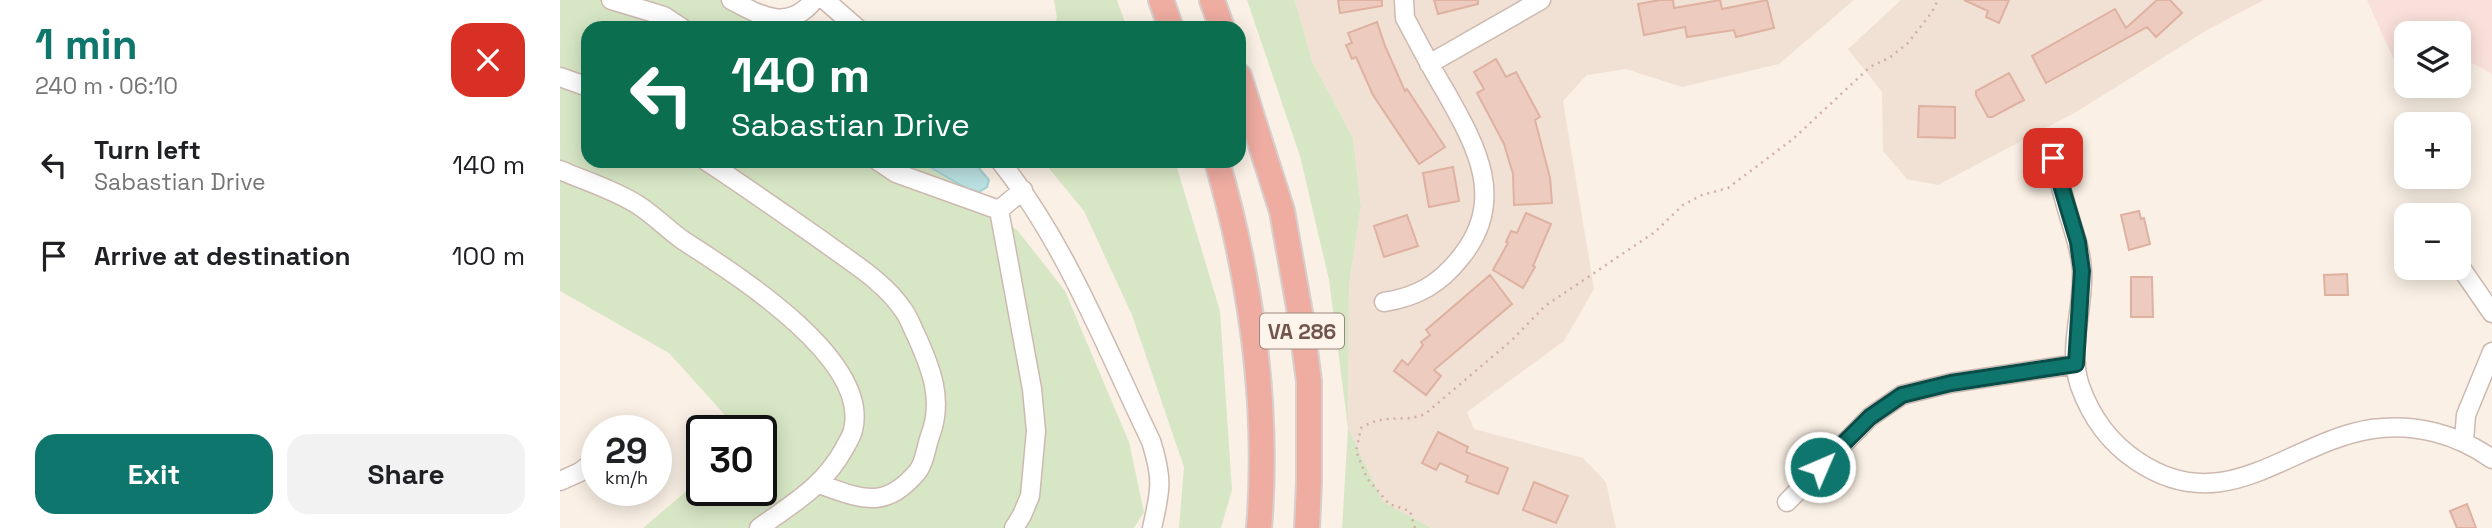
<!DOCTYPE html>
<html lang="en">
<head>
<meta charset="utf-8">
<style>
  body { margin:0; font-family:"Space Grotesk",sans-serif; background:#f2f2f2; color:#202124; height:100vh; display:flex; flex-direction:column; font-size:26px; white-space:nowrap }
  * { box-sizing:border-box; margin:0 }
  p { font-size:23px; color:#757577 }
  .icon { flex:none; width:38px; height:38px; fill:none; stroke:currentColor; stroke-width:2; stroke-linecap:round; stroke-linejoin:round }
  .map { position:relative; flex:1; overflow:hidden }
  .side { display:flex; flex-direction:column; background:#fff; width:560px }
  .side>* { flex:none }
  .guide { position:absolute; left:21px; top:21px; width:665px; height:147px; border-radius:21px; box-shadow:0 4px 18px #0003; background:#0b6e4f; color:#fff; overflow:hidden }
  .buttons { position:absolute; left:1834px; top:21px; display:grid; gap:14px }
  .buttons a { display:grid; place-items:center; width:77px; height:77px; border-radius:14px; background:#fff; box-shadow:0 4px 18px #0003; font-size:35px }
  .speed { position:absolute; left:21px; top:415px; display:flex; gap:14px; font-size:35px; font-weight:700; text-align:center }
  .speed>* { display:grid; place-content:center; width:91px; height:91px; border-radius:50%; background:#fff; box-shadow:0 4px 18px #0003; line-height:1 }
  .speed small { font-size:18px; font-weight:400 }
  .speed .limit { border:4px solid #111; border-radius:10px; background:#fff; color:#111 }
  .pin { position:absolute; display:grid; place-items:center; width:60px; height:60px; color:#fff; margin:-30px; border-radius:14px; box-shadow:0 4px 10px #0006 }
  .me { position:absolute; width:77px; margin:-38px; rotate:45deg; stroke-linejoin:round; filter:drop-shadow(0 0 5px #0008) }
  .turn { display:flex; align-items:center; gap:24px; height:147px; padding:0 35px; font-size:32px }
  .turn .icon { width:91px; height:91px; stroke-width:2.5 }
  .turn b { display:block; font-size:49px; line-height:60px }
  .round { display:grid; place-items:center; flex:none; width:74px; height:74px; border-radius:21px; background:#f2f2f2 }
  .overview { display:flex; align-items:center; justify-content:space-between; height:119px; padding:0 35px }
  h1 { font-size:42px; font-weight:800; line-height:52px; color:#0f766e }
  .button { display:flex; gap:14px; margin-top:auto; padding:14px 35px }
  .button a { flex:1; height:80px; border-radius:21px; background:#0f766e; color:#fff; font-size:28px; font-weight:800; line-height:80px; text-align:center }
  .button a+a { background:#f2f2f2; color:#202124 }
  ul { padding:0; list-style:none }
  li { display:flex; align-items:center; gap:21px; height:91px; padding:0 35px }
  li div { flex:1 }
  li b { display:block; font-size:26px }
  li em { font-style:normal }
  main { display:flex; flex:1; min-height:0 }
  .map>svg:first-child { display:block }
  .residential { fill:#f1e1d4 }
  .commercial { fill:#fae0da }
  .green { fill:#d7e7c5 }
  .water { fill:#bbe1e2; stroke:#a3d1d3; stroke-width:2 }
  .building { fill:#edccbf; stroke:#deb1a1; stroke-width:2 }
  .lines { fill:none; stroke-linecap:round; stroke-linejoin:round }
  .minor-casing { stroke:#cdb9b0; stroke-width:21 }
  .highway-casing { stroke:#d7cfcd; stroke-width:28 }
  .path { stroke:#d2afa3; stroke-width:2.5; stroke-dasharray:2 5; stroke-linecap:butt }
  .minor { stroke:#fff; stroke-width:18 }
  .highway { stroke:#efaca1; stroke-width:24 }
  .route-casing { stroke:#0a4d48; stroke-width:18 }
  .route { stroke:#0f766e; stroke-width:12 }
  .labels { text-anchor:middle; dominant-baseline:central; stroke-width:6; stroke-linejoin:round; paint-order:stroke }
  .shield { fill:#fdf4eb; stroke:#9b857c; stroke-width:2 }
  .shield-label { font-size:21px; font-weight:bold; fill:#71554d }
</style>
</head>
<body>
<main>
<section class="side">
<div class="overview"><div><h1>1 min</h1><p>240 m · 06:10</p></div><a class="round" style="background:#d93025;color:#fff"><svg class="icon" aria-label="close" viewBox="0 0 24 24"><path d="M6 6l12 12M18 6L6 18"/></svg></a></div>
<ul>
<li><svg class="icon" aria-label="left" viewBox="0 0 24 24"><path d="M17 20v-9H6M10 6l-5 5 5 5"/></svg><div><b>Turn left</b><p>Sabastian Drive</p></div><em>140 m</em></li>
<li><svg class="icon" aria-label="arrive" viewBox="0 0 24 24"><path d="M6 21V4h12l-3 4 3 4H6"/></svg><div><b>Arrive at destination</b></div><em>100 m</em></li>
</ul>
<div class="button"><a>Exit</a><a>Share</a></div>
</section>
<div class="map">
<svg width="1932" height="528" viewBox="0 0 1932 528">
  <rect width="100%" height="100%" fill="#faf0e5"/>
  <path class="residential" d="M735 0H1294L1219 64 1122 87 1066 69 1027 75 1003 101 1034 289 1004 341 907 412 914 429 1023 458 1046 482 1056 528H872L823 503 788 428 789 285 801 206 793 138 752 61Z
    M1341 0H1704L1647 30 1518 111 1378 185 1347 179 1323 151 1322 92 1288 49Z"/>
  <path class="commercial" d="M1807 0H1932V74L1905 59 1899 60V33H1846V61L1834 60Z"/>
  <path class="green" d="M0 0H187L197 28H28V161H355L400 185 458 231 505 291 569 442 584 512 574 528H83L142 478V490H201V430H166L164 414 109 353 0 291Z
    M494 0H557L567 28H491L497 18Z
    M687 0H735L752 61 793 138 801 206 789 285 788 428 823 502 872 528H782L788 428 769 280 740 156Z
    M483 161H615L660 311 672 490 661 528H619L624 467 572 315 524 211Z"/>
  <path class="water" d="M359 161H413L429 180 427 187 419 192 408 189Z"/>
  <path class="building" d="M778 0H822V6L780 13Z
    M874 0H918V4L878 14Z
    M1100 0H1113L1114 8 1160 0 1162 9 1207 0 1214 28 1176 37 1174 30 1127 37 1125 27 1084 35 1078 4Z
    M1404 0H1449L1439 23 1426 17 1428 11Z
    M1597 0H1610L1622 13 1596 37 1587 27 1486 83 1472 56 1555 9 1566 28Z
    M817 22 825 46 845 91 847 89 885 147 859 164 813 95 796 57 792 59 786 45 792 43 788 33Z
    M936 59 946 77 956 72 980 117 975 120 990 178 992 203 954 205 953 174 944 144 917 93 924 89 914 72Z
    M1449 73 1464 100 1432 117H1428L1416 95V91Z
    M1359 106 1395 107V138L1358 137Z
    M893 167 899 201 869 207 863 173Z
    M1579 211 1581 219 1584 218 1590 244 1569 250 1561 215Z
    M966 213 991 224 973 266 975 267 963 288 933 270 948 243 946 242 951 231 957 233Z
    M847 215 858 246 824 257 814 226Z
    M1787 274 1788 295H1765L1764 275Z
    M930 275 952 304 874 370 881 376 866 395 834 371 842 360 848 365 863 345 861 342 870 335 866 330Z
    M1571 277H1592L1593 317H1571Z
    M878 432 908 447 906 452 948 468 938 494 906 482 908 476 880 463 876 470 862 463Z
    M974 482 1008 496 996 523 963 510Z
    M1907 504 1916 528H1897L1890 511Z"/>
  <g class="lines">
    <defs>
      <path id="minor" d="M51 0 104 16 122 28
        M171 0C201 16 229 32 254 0
        M265 0 297 28
        M869 64 981 0
        M0 77 28 87
        M1493 158C1498 175 1502 192 1507 209 1513 230 1521 249 1522 271 1524 309 1507 349 1520 386 1531 417 1550 443 1577 461 1666 521 1728 442 1812 429 1855 423 1897 434 1932 459
        M146 161C186 187 225 215 264 242 292 263 324 281 344 311 349 318 352 327 356 335 371 368 384 400 370 436 366 447 365 462 358 471 325 511 302 499 259 484
        M318 161 336 173 439 210
        M440 161C506 244 545 346 591 441 603 479 601 489 592 528
        M0 170C25 181 55 190 78 205 94 215 108 230 124 241 175 274 311 359 293 430 292 436 287 443 284 449 263 487 233 503 199 528
        M1899 265 1932 313
        M824 302C857 297 880 284 901 257 948 199 915 144 884 89 870 66 858 42 845 18L844 0
        M1904 441 1906 415 1932 352
        M0 481 20 472 37 459
        M1227 502 1310 417 1342 395 1391 383 1516 364
        M454 528 462 515 470 496 476 431 472 389 439 210 463 190"/>
      <path id="highway" d="M601 0 611 28
        M652 0 662 28
        M679 76 722 211 740 313 749 381V483L747 528
        M657 161C691 280 709 404 699 528"/>
    </defs>
    <use href="#minor" class="minor-casing"/>
    <use href="#highway" class="highway-casing"/>
    <path class="path" d="M855 528 850 511 829 504 807 478 796 451 801 428C826 412 841 424 865 414L952 340 985 306 1095 232 1123 205 1142 195 1168 188 1233 139 1310 67 1329 58 1348 43 1372 12 1378 0"/>
    <use href="#minor" class="minor"/>
    <use href="#highway" class="highway"/>
  </g>
  <g class="lines">
    <defs>
      <path id="route" d="M1260 467 1310 417 1342 395 1391 383 1516 364 1522 271 1518 242 1493 158"/>
    </defs>
    <use href="#route" class="route-casing"/>
    <use href="#route" class="route"/>
  </g>
  <g class="labels">
    <rect class="shield" x="700" y="313.5" width="84" height="35" rx="5"/>
    <g class="shield-label">
      <text x="742" y="331">VA 286</text>
    </g>
  </g>
</svg>
<div class="buttons">
<a><svg class="icon" aria-label="layers" viewBox="0 0 24 24"><path d="M12 4l9 5-9 5-9-5zM3 14l9 5 9-5"/></svg></a>
<a>+</a>
<a>−</a>
</div>
<div class="speed"><div>29<small>km/h</small></div><div class="limit">30</div></div>
<div class="pin" style="left:1493px;top:158px;background:#d93025"><svg class="icon" aria-label="arrive" viewBox="0 0 24 24"><path d="M6 21V4h12l-3 4 3 4H6"/></svg></div>
<svg class="me" style="left:1260px;top:467px" viewBox="-20 -20 40 40"><circle r="17" fill="#0f766e" stroke="#fff" stroke-width="3"/><path d="M0-11L8 9 0 5-8 9z" fill="#fff"/></svg>
<div class="guide">
<div class="turn"><svg class="icon" aria-label="left" viewBox="0 0 24 24"><path d="M17 20v-9H6M10 6l-5 5 5 5"/></svg><div><b>140 m</b>Sabastian Drive</div></div>
</div>
</div>
</main>
</body>
</html>
